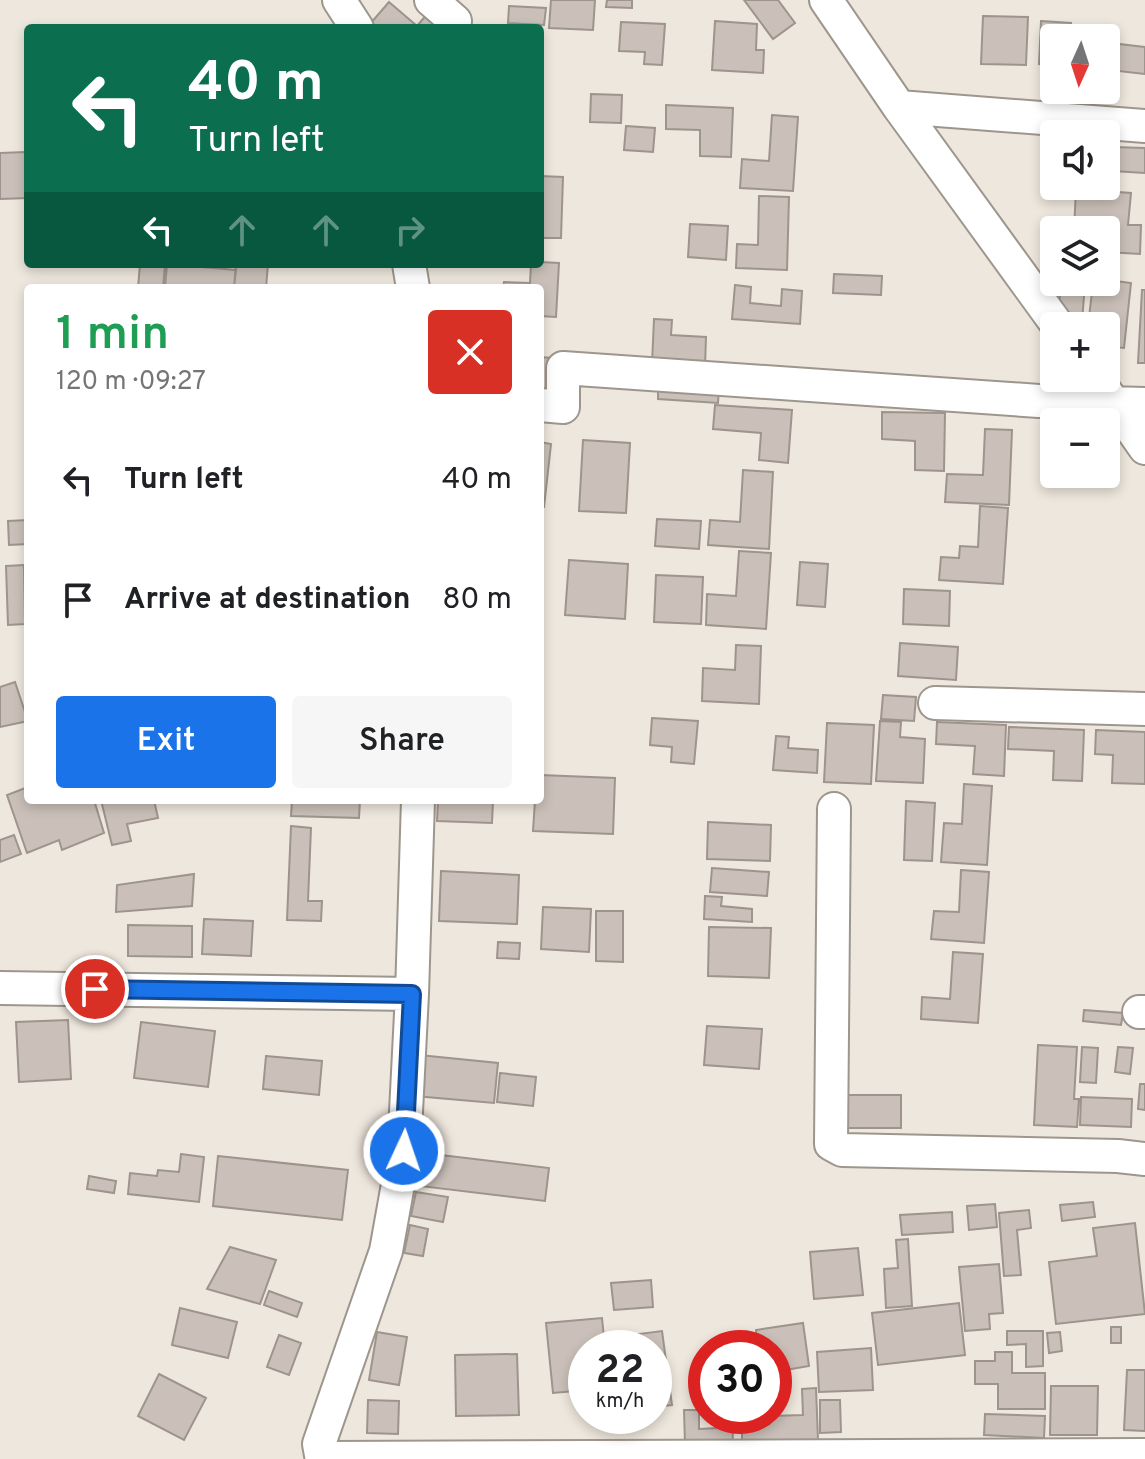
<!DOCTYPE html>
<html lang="en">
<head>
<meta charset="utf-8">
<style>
  body { margin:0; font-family:Overpass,sans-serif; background:#f6f6f6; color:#202124; height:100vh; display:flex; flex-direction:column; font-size:30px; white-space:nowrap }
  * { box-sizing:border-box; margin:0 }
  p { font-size:26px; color:#757577 }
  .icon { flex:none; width:44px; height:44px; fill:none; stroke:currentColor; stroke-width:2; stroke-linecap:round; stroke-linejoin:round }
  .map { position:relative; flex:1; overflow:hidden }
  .panel { position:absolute; left:24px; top:284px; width:520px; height:520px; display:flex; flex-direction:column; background:#fff; border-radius:8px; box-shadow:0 4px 12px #0003 }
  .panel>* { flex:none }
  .top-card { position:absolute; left:24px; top:24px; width:520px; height:244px; border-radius:8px; box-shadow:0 4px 12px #0003; background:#0b6e4f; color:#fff; overflow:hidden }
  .needle { width:52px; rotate:183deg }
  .tools { position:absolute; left:1040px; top:24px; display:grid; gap:16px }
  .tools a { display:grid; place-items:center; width:80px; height:80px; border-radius:8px; background:#fff; box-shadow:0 4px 12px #0003; font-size:40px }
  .speed { position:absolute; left:568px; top:1330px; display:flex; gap:16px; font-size:40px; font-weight:700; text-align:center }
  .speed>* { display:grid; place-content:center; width:104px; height:104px; border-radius:50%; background:#fff; box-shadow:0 4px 12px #0003; line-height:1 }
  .speed small { font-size:20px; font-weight:400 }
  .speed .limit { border:12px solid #d22; background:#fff; color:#111 }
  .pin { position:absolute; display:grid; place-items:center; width:68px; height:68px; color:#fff; margin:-34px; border:4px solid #fff; border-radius:50%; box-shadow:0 2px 8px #0007 }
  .me { position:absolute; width:88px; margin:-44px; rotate:3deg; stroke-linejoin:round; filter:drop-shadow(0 0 6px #0008) }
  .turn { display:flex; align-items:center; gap:28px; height:168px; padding:0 32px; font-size:36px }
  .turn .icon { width:104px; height:104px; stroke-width:2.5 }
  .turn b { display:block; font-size:56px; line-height:68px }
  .lanes { display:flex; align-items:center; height:76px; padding:0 32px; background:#0003; justify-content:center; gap:40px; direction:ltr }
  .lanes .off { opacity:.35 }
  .round { display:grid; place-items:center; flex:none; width:84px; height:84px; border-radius:8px; background:#f6f6f6 }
  .summary { display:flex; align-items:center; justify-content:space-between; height:136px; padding:0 32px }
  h1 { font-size:48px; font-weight:600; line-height:60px; color:#1e9e55 }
  .button { display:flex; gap:16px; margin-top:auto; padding:16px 32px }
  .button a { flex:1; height:92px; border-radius:8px; background:#1a73e8; color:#fff; font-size:32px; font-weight:600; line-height:92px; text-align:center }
  .button a+a { background:#f6f6f6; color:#202124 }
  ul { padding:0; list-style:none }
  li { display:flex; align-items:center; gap:24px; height:120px; padding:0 32px }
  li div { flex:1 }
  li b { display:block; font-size:30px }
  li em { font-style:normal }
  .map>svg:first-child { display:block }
  .building { fill:#cac0b9; stroke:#9d948d; stroke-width:2 }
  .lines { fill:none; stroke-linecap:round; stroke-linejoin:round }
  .street-casing { stroke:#9d968d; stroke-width:36 }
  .street { stroke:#fff; stroke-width:32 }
  .route-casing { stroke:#114b97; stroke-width:20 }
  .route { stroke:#1a73e8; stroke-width:14 }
</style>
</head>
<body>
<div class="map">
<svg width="1145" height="1459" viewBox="0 0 1145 1459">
  <rect width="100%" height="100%" fill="#eee7dd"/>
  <path class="building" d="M551 0H595L593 30 549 28Z
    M607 0H632V8L606 7Z
    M744 0H778L795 23 773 39Z
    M389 2 417 26 429 12 440 28H374L370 24Z
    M509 6 546 8 544 25 508 23Z
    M983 16 1028 17 1026 65 981 64Z
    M715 21 757 24 756 50H764L763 73 712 70Z
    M1041 21 1071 23V38H1054V65L1039 64Z
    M621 22 665 24 662 65 644 64 645 52 619 51Z
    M1088 27 1112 30 1111 43 1145 47V74L1110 70V77L1106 76V38H1087Z
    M591 94 622 95 621 123 590 122Z
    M666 105 733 108 731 157 700 156V130L666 129Z
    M772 115 798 117 793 191 740 188 742 159 769 161Z
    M626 126 655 128 653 152 624 150Z
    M1114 147 1145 148V173L1113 171Z
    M25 152 28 198 0 199V153Z
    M540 176 563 177 561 238H540Z
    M1076 189 1131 193 1128 225H1141L1140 254 1106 252V230H1074Z
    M759 196 789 197 787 270 736 268 737 244 758 245Z
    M690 224 728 226 726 260 688 257Z
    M540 262 559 263 556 317 540 316V288H503L504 282 530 283 531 264H540Z
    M140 264H165L163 288H138Z
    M167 264 236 270 234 288H165Z
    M236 264H268L266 288H234Z
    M834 274 882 276 881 295 833 293Z
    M1116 281 1131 283 1124 348 1106 346V326H1088L1092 292 1114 294Z
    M1061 282H1085L1082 323 1058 321Z
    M735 285 751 287 750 303 781 306 782 289 802 291 800 324 732 319Z
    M1142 290H1145V363H1138Z
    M654 319 672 320 671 335 706 337 705 367 652 364Z
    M540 357 552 358 550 394H540Z
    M658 383 719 388 718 403 658 399Z
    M715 405 792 410 788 463 759 460 761 433 713 429Z
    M882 412 945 413 944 471 915 470V441L882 439Z
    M985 429 1012 430 1009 505 945 502 947 474 983 475Z
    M583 440 630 443 626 513 579 511Z
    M540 442 551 444 544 507H540Z
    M743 470 773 472 769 549 708 545 710 520 740 522Z
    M980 506 1008 508 1003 584 939 580 941 557 959 558 960 546 978 547Z
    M657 519 701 521 699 549 655 546Z
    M28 520V544L9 545 8 521Z
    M739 551 771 553 766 629 706 625 707 594 736 596Z
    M569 560 628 564 625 619 565 615Z
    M800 562 828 564 825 607 797 605Z
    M24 565 25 624 8 625 6 566Z
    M656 575 703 577 701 624 654 622Z
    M904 589 950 591 949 626 903 624Z
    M900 643 958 647 956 680 898 676Z
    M736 645 761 646 759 704 702 701 703 668 735 670Z
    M15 682 28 721 0 727V687Z
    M883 695 916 697 914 721 881 719Z
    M652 718 698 721 694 764 671 762 672 747 650 745Z
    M880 721 901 722 900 737 925 739 923 783 876 781Z
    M937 722 1006 725 1004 776 973 774 975 746 936 744Z
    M827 723 874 725 871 784 824 782Z
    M1009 727 1084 730 1082 781 1053 780 1054 751 1008 749Z
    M1096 730 1145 732V784L1112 783 1113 755 1095 754Z
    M776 736 789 737 788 748 818 750 817 773 773 770Z
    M540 775 615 778 613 834 533 831 535 800H540Z
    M964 784 992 786 987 865 941 862 944 823 962 824Z
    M28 787V800H94L104 833 62 850 59 840 27 853 7 795Z
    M101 800H154L158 818 127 824 131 841 112 845Z
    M292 800H360L359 818 291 816Z
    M438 800H493L492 823 437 821Z
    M906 801 935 803 932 861 904 860Z
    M708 822 771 825 770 861 707 859Z
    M291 826 311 828 308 901H322L321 921 287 920Z
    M14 835 21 854 0 862V840Z
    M712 868 769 872 767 896 710 892Z
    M961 870 989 872 984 943 931 939 934 911 959 912Z
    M441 871 519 875 517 924 439 921Z
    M194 874 192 906 116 912 117 885Z
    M705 896 722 897 721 906 752 909V922L704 919Z
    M543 907 591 909 589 952 541 949Z
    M596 911H623V962L596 961Z
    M204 919 253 921 251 956 202 954Z
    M128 925 192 926V957L128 956Z
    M709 927 771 928 769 978 708 976Z
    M498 942 520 943 519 959 497 958Z
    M953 952 983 954 978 1023 921 1019 922 997 950 999Z
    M1084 1010 1123 1013 1121 1025 1083 1021Z
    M68 1020 71 1079 19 1082 16 1022Z
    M141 1022 215 1031 208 1087 134 1078Z
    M707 1026 762 1029 759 1069 704 1065Z
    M1038 1045 1077 1047 1074 1099H1079L1077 1127 1034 1125Z
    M1082 1047 1098 1048 1096 1083 1080 1082Z
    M1118 1047 1133 1048 1130 1074 1115 1072Z
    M419 1055 498 1063 494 1103 415 1096Z
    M266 1056 322 1061 319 1095 263 1089Z
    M500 1073 536 1077 533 1106 497 1102Z
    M1140 1084H1145V1110L1138 1109Z
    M848 1095H901V1128H848Z
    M1081 1097 1132 1099 1131 1127 1080 1125Z
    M424 1153 549 1168 545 1201 420 1186Z
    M181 1154 204 1157 199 1202 128 1194 130 1173 157 1176 158 1170 179 1172Z
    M218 1156 348 1170 342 1220 213 1206Z
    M89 1176 116 1181 114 1193 87 1189Z
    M416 1192 448 1197 443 1222 411 1216Z
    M1093 1202 1095 1217 1062 1221 1060 1205Z
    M995 1204 997 1227 969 1230 967 1206Z
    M1029 1210 1031 1228 1017 1230 1021 1275 1004 1276 999 1213Z
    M952 1212 953 1232 902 1235 900 1215Z
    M1135 1223 1145 1314 1056 1324 1049 1262 1097 1256 1093 1228Z
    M410 1225 428 1229 423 1256 404 1253Z
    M908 1239 912 1306 886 1308 884 1269 898 1268 896 1240Z
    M230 1247 276 1260 260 1304 207 1289Z
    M858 1248 863 1295 814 1299 810 1252Z
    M999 1264 1003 1313 989 1314 990 1329 965 1331 959 1267Z
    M651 1280 653 1307 614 1310 611 1283Z
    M269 1291 302 1303 297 1317 264 1305Z
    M959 1303 965 1355 878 1365 872 1313Z
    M180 1308 237 1322 228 1358 172 1345Z
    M602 1318 605 1348H586V1390L553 1393 546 1323Z
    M803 1323 809 1366 774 1372V1348H757L756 1330Z
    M1111 1327H1121V1343H1111Z
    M662 1331 672 1405 654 1407V1348H616L615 1337Z
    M1007 1331H1043V1366L1026 1367V1344L1007 1345Z
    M377 1332 407 1337 399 1385 369 1380Z
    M1060 1332 1062 1351 1049 1353 1047 1333Z
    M279 1335 301 1343 289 1375 267 1367Z
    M871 1348 873 1390 819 1392 817 1352Z
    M995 1352H1012V1373H1045V1409H998V1384H975V1361H995Z
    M517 1354 519 1415 456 1416 455 1355Z
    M1127 1370H1145V1431L1124 1430Z
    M159 1374 206 1398 184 1440 138 1416Z
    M1051 1386H1098L1097 1435H1050Z
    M816 1388 818 1440 742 1443V1417L803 1415 802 1389Z
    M368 1400 399 1401 398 1434 367 1433Z
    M820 1400H840L841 1432 820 1433Z
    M684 1410H699V1429L718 1428V1416H732L733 1443 685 1444Z
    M985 1414 1045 1416 1044 1438 984 1435Z"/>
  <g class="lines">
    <defs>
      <path id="street" d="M339 0 357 28
        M431 0 455 21
        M826 0 899 107 1058 326
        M899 107 1145 126
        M409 264 413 288
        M1096 378 1145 448
        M540 405 563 407V368L1039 401 1145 404
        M935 703 1145 709
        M418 800 412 994 404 1151 386 1251 319 1444 321 1455 330 1458 1145 1455
        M834 809 831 1144 842 1150 1118 1156 1145 1159
        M0 988 412 994
        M1139 1012H1145"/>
    </defs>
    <use href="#street" class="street-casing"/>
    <use href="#street" class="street"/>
  </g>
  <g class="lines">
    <defs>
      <path id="route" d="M95 989 412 994 404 1151"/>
    </defs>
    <use href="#route" class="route-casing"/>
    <use href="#route" class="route"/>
  </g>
</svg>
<div class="tools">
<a><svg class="needle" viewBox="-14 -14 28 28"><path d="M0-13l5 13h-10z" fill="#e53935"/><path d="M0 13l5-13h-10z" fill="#757577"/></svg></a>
<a><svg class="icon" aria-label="sound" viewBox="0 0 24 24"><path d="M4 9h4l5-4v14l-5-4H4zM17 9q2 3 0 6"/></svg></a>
<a><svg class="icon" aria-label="layers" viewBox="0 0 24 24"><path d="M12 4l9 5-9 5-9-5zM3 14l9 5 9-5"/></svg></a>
<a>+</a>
<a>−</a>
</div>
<div class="speed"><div>22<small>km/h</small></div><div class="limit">30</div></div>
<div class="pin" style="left:95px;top:989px;background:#d93025"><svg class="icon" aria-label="arrive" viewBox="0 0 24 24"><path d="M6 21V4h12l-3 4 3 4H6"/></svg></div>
<svg class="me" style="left:404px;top:1151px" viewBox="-20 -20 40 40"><circle r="17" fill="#1a73e8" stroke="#fff" stroke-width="3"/><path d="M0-11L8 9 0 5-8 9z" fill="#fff"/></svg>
<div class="top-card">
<div class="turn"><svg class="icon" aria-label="left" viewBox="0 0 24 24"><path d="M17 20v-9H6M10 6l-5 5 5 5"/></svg><div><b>40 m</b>Turn left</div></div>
<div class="lanes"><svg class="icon" aria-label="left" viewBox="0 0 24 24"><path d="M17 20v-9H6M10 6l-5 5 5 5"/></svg><svg class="icon off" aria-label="ahead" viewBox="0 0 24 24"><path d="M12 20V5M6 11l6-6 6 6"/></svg><svg class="icon off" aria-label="ahead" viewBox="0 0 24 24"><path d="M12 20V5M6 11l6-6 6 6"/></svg><svg class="icon off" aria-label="right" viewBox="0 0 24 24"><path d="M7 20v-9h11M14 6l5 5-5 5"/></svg></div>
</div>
<section class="panel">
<div class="summary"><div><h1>1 min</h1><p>120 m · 09:27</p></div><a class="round" style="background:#d93025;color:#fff"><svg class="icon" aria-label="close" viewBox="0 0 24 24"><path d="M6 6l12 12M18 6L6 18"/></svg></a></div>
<ul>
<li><svg class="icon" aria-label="left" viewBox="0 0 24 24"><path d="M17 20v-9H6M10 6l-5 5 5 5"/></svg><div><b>Turn left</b></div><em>40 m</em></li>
<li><svg class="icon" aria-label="arrive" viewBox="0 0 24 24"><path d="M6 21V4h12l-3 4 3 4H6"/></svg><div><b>Arrive at destination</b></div><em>80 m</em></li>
</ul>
<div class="button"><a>Exit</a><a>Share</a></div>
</section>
</div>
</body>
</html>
